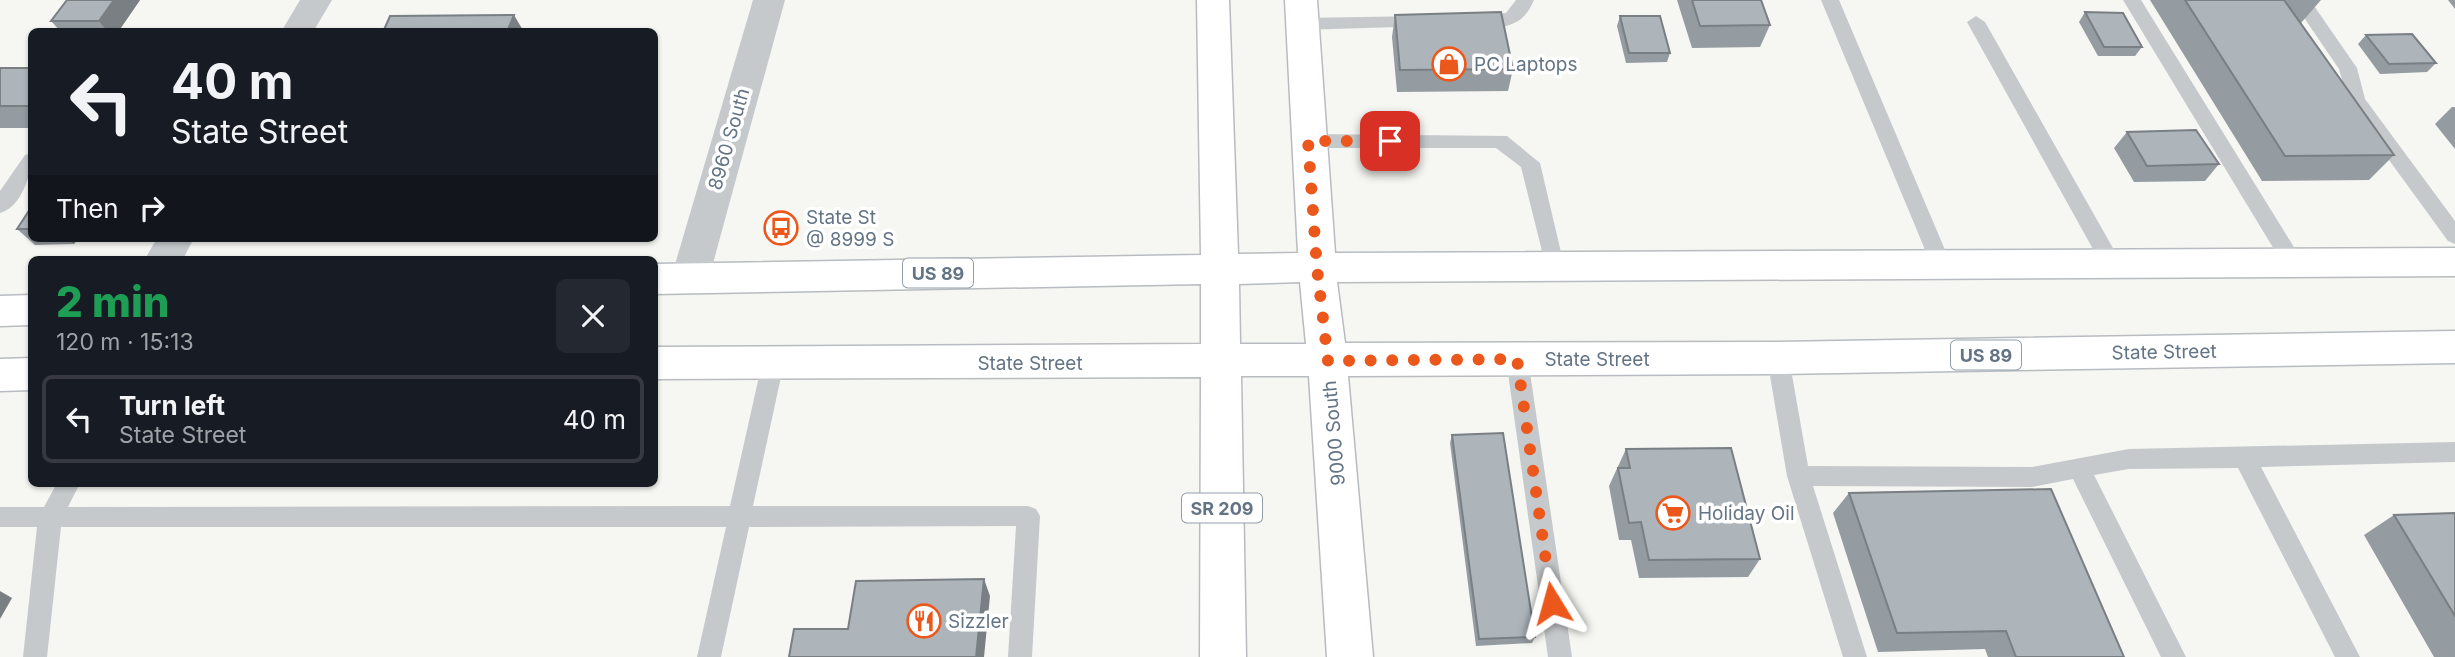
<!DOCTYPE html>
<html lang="en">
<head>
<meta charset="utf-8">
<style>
  body { margin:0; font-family:Inter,sans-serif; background:#242831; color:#f1f3f6; height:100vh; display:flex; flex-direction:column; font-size:26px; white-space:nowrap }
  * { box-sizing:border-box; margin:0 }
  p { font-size:23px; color:#9ea1a6 }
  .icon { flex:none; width:38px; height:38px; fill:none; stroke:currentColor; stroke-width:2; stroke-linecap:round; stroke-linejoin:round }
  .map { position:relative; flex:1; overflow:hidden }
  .sheet { position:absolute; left:28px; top:256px; width:630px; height:231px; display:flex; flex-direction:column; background:#171b24; border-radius:10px; box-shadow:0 2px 5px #0004 }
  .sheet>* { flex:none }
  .guide { position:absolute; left:28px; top:28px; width:630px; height:214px; border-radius:10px; box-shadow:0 2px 5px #0004; background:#171b24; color:#f1f3f6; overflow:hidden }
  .pin { position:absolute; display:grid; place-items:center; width:60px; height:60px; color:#fff; margin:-30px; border-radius:14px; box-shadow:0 4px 10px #0006 }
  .me { position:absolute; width:77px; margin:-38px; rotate:352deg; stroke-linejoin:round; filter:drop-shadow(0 0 5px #0008) }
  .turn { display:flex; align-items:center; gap:24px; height:147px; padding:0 28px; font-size:32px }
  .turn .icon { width:91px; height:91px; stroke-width:2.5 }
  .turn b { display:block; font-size:49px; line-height:60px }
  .then { display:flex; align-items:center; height:66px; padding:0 28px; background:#0003; gap:14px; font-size:26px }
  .round { display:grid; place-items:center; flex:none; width:74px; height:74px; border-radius:10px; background:#242831 }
  .headline { display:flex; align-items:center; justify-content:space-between; height:119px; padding:0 28px }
  h1 { font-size:42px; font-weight:800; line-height:52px; color:#1e9e55 }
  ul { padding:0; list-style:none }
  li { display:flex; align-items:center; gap:21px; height:88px; margin:0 14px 10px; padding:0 14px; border:4px solid #363941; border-radius:10px }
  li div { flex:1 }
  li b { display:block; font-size:26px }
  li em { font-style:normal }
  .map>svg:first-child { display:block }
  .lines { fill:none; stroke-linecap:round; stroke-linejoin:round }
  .primary-casing { stroke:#b8bcc0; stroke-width:3 }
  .service { fill:#c5c9cc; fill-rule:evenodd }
  .minor { fill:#c5c9cc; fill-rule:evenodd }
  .primary { fill:#fff; fill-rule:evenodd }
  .wall { fill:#959ca1 }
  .shaded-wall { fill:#797f83 }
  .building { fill:#adb5bb; stroke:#797f83; stroke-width:2 }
  .route { stroke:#ec581c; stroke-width:12; stroke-dasharray:0 21.6 }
  .labels { text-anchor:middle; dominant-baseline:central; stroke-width:7; stroke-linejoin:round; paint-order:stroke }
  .shield { fill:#fff; stroke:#929eaa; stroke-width:2 }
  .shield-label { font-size:18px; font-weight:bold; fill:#637485 }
  .poi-label { font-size:19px; fill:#637485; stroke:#fff; text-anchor:start }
  .street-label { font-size:19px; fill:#637485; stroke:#fff }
</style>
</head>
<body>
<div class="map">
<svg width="2455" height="657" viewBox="0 0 2455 657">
  <rect width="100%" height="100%" fill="#f6f6f2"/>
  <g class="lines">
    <defs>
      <path id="primary" d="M1197 0H1229L1238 254 1298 253 1285 0H1317L1335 253 2455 248V276L1337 282 1345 343 1778 342 2455 331V363L1778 374 1348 376 1373 657H1327L1309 376H1241L1246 657H1200L1201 377 654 379V347L1201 344V284L654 294V264L1201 255ZM1300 282 1306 344H1240L1239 284Z
        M32 295V325L0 326V296Z
        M32 358V390L0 391V359Z"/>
    </defs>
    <use href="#primary" class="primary-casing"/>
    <path class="service" d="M1516 0H1534C1531 7 1527 14 1521 19 1510 28 1476 34 1467 22L1476 16 1506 13Z
      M1821 0H1839L1951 264 1948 270H1934L1931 264Z
      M2123 0H2141L2300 257 2303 263 2300 269H2286Z
      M2292 0H2310L2357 68 2365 99 2455 221V244L2448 241 2349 105 2339 69Z
      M1423 16 1432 22 1429 26 1302 30 1293 24 1302 18Z
      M1976 16 1985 22 2118 257 2121 263 2118 269H2104L1967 22Z
      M1308 134 1507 136 1540 163 1564 265 1561 271H1547L1521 167 1496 148H1308L1299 141Z
      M32 153C32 173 22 207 0 213V191L25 155Z
      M1778 349 1786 352 1789 358 1808 466 2032 467 2129 449 2455 442V462L2261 467 2360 657H2335L2238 468 2129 469 2094 475 2186 657H2161L2073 479 2032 487 1813 486 1867 657H1843L1787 476 1767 358 1770 352Z
      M1517 350 1525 353 1528 359 1572 657H1548L1506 359 1509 353Z
      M773 354 781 357 784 363 753 506H1028L1036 509 1040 516 1032 657H1008L1016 526 749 527 721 657H697L726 527H61L47 657H23L37 527H0V507H44L57 483H80L68 507 730 506 762 363 765 357Z"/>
    <path class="minor" d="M300 0H332L313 32H281Z
      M753 0H785L709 278 703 288 690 293 677 288 671 278Z
      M157 238H194L183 259H145Z"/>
    <use href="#primary" class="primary"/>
  </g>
  <path class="wall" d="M67 0H140L118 32H61L51 21Z
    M1677 0H1761L1770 25 1760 47 1692 48Z
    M2150 0H2321L2301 23 2394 155 2369 180 2262 181Z
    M2448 0H2455V9Z
    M2085 12 2142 47 2135 56H2098L2079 22Z
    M1395 15 1513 69 1508 91 1397 92 1392 37Z
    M1620 16 1670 53 1667 62 1626 63 1617 26Z
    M2366 35 2436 63 2427 72 2380 74 2358 44Z
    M0 68H32V128H0Z
    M2452 107H2455V149L2435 124Z
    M2127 132 2219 164 2205 181 2134 182 2114 148Z
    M32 206V238H78L74 244 35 245 17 229Z
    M1452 435 1535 637 1532 643 1476 646 1450 443Z
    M1626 449 1760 559 1748 577 1639 578 1631 540H1619L1609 486Z
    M1849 493 2124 657H1988L1985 649 1878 652 1833 513Z
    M2455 513V657H2434L2364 535 2394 515Z"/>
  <path class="shaded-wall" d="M114 0H140L118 32H108L99 21Z
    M514 15 524 32H507Z
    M67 238H78L74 244Z
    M984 579 990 596 984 657H976Z
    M0 591 12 598 0 619Z"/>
  <path class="building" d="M67 0H114L99 21H51Z
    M1692 0H1761L1770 25 1700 26Z
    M2185 0H2284L2394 155 2285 156Z
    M1501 12 1513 69 1400 70 1395 15Z
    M2085 12 2123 13 2142 47H2104Z
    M514 15 507 32H383L390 16Z
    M1620 16H1660L1670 53H1629Z
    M2412 34 2436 63 2389 64 2366 35Z
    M0 68H32V106H0Z
    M2196 130 2219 164 2147 166 2127 132Z
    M32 206V229H17Z
    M1503 433 1535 637 1479 639 1452 435Z
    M1731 448 1760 559 1649 560 1641 522 1629 523 1618 468H1630L1626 449Z
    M2051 489 2124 657H2016L2006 631 1897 633 1849 493Z
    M2455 513V616L2394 515Z
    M984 579 976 657H789L794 629H848L856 581Z"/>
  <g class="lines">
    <path class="route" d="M1390 141H1308L1317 268 1328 361 1517 359 1552 603"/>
  </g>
  <defs>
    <symbol id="shop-ring" viewBox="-11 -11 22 22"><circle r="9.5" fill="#fff" stroke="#ec581c" stroke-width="1.5"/><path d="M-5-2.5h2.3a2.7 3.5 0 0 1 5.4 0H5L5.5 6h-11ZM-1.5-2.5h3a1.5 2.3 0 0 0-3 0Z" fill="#ec581c"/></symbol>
    <symbol id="bus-ring" viewBox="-11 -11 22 22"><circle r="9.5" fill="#fff" stroke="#ec581c" stroke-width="1.5"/><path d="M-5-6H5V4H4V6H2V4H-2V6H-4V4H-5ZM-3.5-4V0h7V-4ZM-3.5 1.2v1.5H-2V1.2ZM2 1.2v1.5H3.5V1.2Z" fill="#ec581c"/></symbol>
    <symbol id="supermarket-ring" viewBox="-11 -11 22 22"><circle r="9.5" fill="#fff" stroke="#ec581c" stroke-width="1.5"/><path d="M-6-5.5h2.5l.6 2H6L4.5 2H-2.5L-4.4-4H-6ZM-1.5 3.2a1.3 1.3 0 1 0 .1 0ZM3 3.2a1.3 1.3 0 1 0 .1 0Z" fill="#ec581c"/></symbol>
    <symbol id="restaurant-ring" viewBox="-11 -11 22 22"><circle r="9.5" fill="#fff" stroke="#ec581c" stroke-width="1.5"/><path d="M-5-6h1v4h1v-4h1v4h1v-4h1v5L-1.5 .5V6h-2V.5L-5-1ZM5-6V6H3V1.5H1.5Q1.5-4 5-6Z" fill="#ec581c"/></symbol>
  </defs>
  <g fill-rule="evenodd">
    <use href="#shop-ring" x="1430" y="45" width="38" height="38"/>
    <use href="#bus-ring" x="762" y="209" width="38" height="38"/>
    <use href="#supermarket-ring" x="1654" y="494" width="38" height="38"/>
    <use href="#restaurant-ring" x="905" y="602" width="38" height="38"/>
  </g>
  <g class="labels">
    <g class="shield">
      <rect x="903" y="258.5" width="70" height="29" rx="5"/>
      <rect x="1951" y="340.5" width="70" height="29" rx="5"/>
      <rect x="1182" y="493.5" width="80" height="29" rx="5"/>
    </g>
    <g class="shield-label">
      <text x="938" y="273">US 89</text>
      <text x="1986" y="355">US 89</text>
      <text x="1222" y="508">SR 209</text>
    </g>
    <g class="poi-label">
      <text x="1474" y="64">PC Laptops</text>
      <text x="806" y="217">State St<tspan x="806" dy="22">@ 8999 S</tspan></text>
      <text x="1698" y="513">Holiday Oil</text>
      <text x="948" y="621">Sizzler</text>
    </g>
    <g class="street-label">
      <text transform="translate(729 139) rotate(-74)">8960 South</text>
      <text transform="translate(2164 352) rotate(-1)">State Street</text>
      <text x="1597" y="359">State Street</text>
      <text x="1030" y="363">State Street</text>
      <text transform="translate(1334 433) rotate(-95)">9000 South</text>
    </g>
  </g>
</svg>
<div class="pin" style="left:1390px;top:141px;background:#d93025"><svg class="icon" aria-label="arrive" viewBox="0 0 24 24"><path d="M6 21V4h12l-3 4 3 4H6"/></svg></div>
<svg class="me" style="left:1552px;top:603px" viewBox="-20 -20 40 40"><path d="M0-17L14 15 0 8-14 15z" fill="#ec581c" stroke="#fff" stroke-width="4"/></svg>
<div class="guide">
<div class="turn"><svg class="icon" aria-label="left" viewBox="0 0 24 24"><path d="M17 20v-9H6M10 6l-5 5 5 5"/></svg><div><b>40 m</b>State Street</div></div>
<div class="then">Then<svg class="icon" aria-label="right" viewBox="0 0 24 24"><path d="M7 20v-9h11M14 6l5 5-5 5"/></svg></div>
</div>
<section class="sheet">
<div class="headline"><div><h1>2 min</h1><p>120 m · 15:13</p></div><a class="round"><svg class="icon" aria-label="close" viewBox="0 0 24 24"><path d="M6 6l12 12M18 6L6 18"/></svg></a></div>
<ul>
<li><svg class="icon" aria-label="left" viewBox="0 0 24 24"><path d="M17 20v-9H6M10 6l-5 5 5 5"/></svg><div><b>Turn left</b><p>State Street</p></div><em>40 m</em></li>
</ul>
</section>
</div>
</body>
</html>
